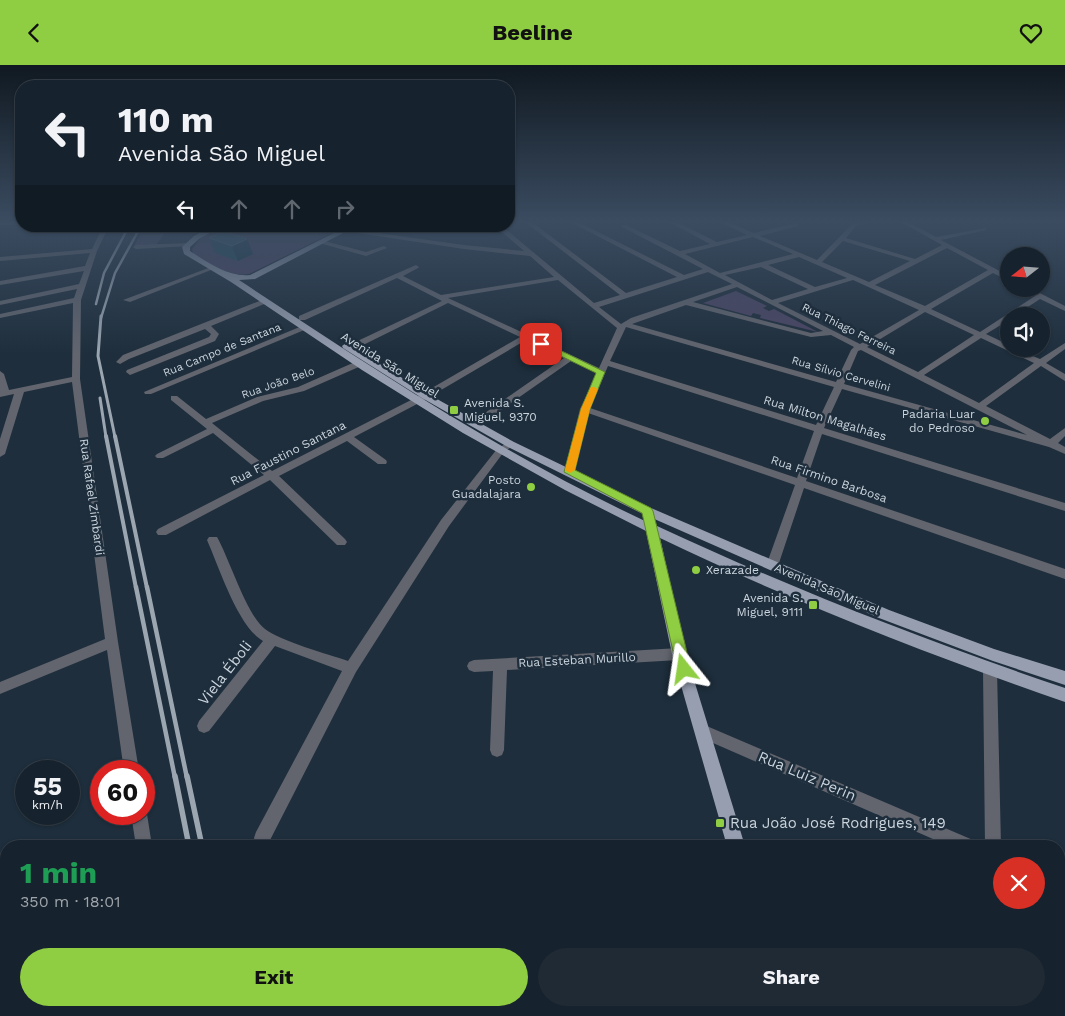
<!DOCTYPE html>
<html lang="en">
<head>
<meta charset="utf-8">
<style>
  body { margin:0; font-family:"Work Sans",sans-serif; background:#1f2a35; color:#f1f3f6; height:100vh; display:flex; flex-direction:column; font-size:19px; white-space:nowrap }
  * { box-sizing:border-box; margin:0 }
  p { font-size:16px; color:#9ea4aa }
  .icon { flex:none; width:28px; height:28px; fill:none; stroke:currentColor; stroke-width:2; stroke-linecap:round; stroke-linejoin:round }
  .map { position:relative; flex:1; overflow:hidden }
  .panel { position:absolute; left:0px; top:775px; width:1065px; height:176px; display:flex; flex-direction:column; background:#16222d; border-radius:20px 20px 0 0; box-shadow:0 1px 4px #0004,0 0 0 1px #353f49 }
  .panel>* { flex:none }
  .banner { position:absolute; left:15px; top:15px; width:500px; height:152px; border-radius:20px; box-shadow:0 1px 4px #0004,0 0 0 1px #353f49; background:#16222d; color:#f1f3f6; overflow:hidden }
  .needle { width:32px; rotate:253deg }
  .fabs { position:absolute; left:1000px; top:182px; display:grid; gap:10px }
  .fabs a { display:grid; place-items:center; width:50px; height:50px; border-radius:50%; background:#16222d; box-shadow:0 1px 4px #0004,0 0 0 1px #353f49; font-size:25px }
  .speed { position:absolute; left:15px; top:695px; display:flex; gap:10px; font-size:25px; font-weight:700; text-align:center }
  .speed>* { display:grid; place-content:center; width:65px; height:65px; border-radius:50%; background:#16222d; box-shadow:0 1px 4px #0004,0 0 0 1px #353f49; line-height:1 }
  .speed small { font-size:12px; font-weight:400 }
  .speed .limit { border:8px solid #d22; background:#fff; color:#111 }
  .pin { position:absolute; display:grid; place-items:center; width:42px; height:42px; color:#fff; margin:-21px; border-radius:10px; box-shadow:0 2px 8px #0006 }
  .me { position:absolute; width:55px; margin:-28px; rotate:345deg; stroke-linejoin:round; filter:drop-shadow(0 0 4px #0008) }
  .turn { display:flex; align-items:center; gap:18px; height:105px; padding:0 20px; font-size:22px }
  .turn .icon { width:65px; height:65px; stroke-width:2.5 }
  .turn b { display:block; font-size:35px; line-height:42px }
  .lanes { display:flex; align-items:center; height:48px; padding:0 20px; background:#0003; justify-content:center; gap:25px; direction:ltr }
  .lanes .off { opacity:.35 }
  .round { display:grid; place-items:center; flex:none; width:52px; height:52px; border-radius:26px; background:#1f2a35 }
  .summary { display:flex; align-items:center; justify-content:space-between; height:85px; padding:0 20px }
  h1 { font-size:30px; font-weight:700; line-height:38px; color:#1e9e55 }
  .action { display:flex; gap:10px; margin-top:auto; padding:10px 20px }
  .action a { flex:1; height:58px; border-radius:30px; background:#8fcd42; color:#111; font-size:20px; font-weight:700; line-height:58px; text-align:center }
  .action a+a { background:#1f2a35; color:#f1f3f6 }
  header { display:flex; justify-content:space-between; align-items:center; height:65px; padding:0 20px; background:#8fcd42; color:#111; font-size:22px; font-weight:700 }
  .map>svg:first-child { display:block }
  .green { fill:#4b4664 }
  .lines { fill:none; stroke-linecap:round; stroke-linejoin:round }
  .minor { fill:#62656e; fill-rule:evenodd }
  .major { fill:#969eb0; fill-rule:evenodd }
  .rail-far4 { stroke:#9ba6b1; stroke-width:2.5 }
  .rail-far3 { stroke:#9ba6b1; stroke-width:3 }
  .rail-far2 { stroke:#9ba6b1; stroke-width:4 }
  .rail-far1 { stroke:#9ba6b1; stroke-width:4.5 }
  .rail { stroke:#9ba6b1; stroke-width:5.5 }
  .wall { fill:#1e5160 }
  .shaded-wall { fill:#163d4c }
  .building { fill:#305f6e; stroke:#48717f }
  .route { fill:#8fcd42; stroke:#5d852b }
  .slow { fill:#f59e0b }
  .poi-dot { fill:#8fcd42; stroke:#1e2e3c; stroke-width:2 }
  .labels { text-anchor:middle; dominant-baseline:central; stroke-width:5; stroke-linejoin:round; paint-order:stroke }
  .far-street-label { font-size:11px; fill:#cad4dd; stroke:#1e2e3c }
  .street-label { font-size:12px; fill:#cad4dd; stroke:#1e2e3c }
  .poi-label { font-size:12px; fill:#cad4dd; stroke:#1e2e3c; text-anchor:end }
  .near-street-label { font-size:15px; fill:#cad4dd; stroke:#1e2e3c }
  .near-poi-label { font-size:15px; fill:#cad4dd; stroke:#1e2e3c; text-anchor:start }
</style>
</head>
<body>
<header><svg class="icon" aria-label="back" viewBox="0 0 24 24"><path d="M15 5l-7 7 7 7"/></svg>Beeline<svg class="icon" aria-label="heart" viewBox="0 0 24 24"><path d="M12 20l-8-8c-3-5 5-10 8-4 3-6 11-1 8 4z"/></svg></header>
<div class="map">
<svg width="1065" height="951" viewBox="0 0 1065 951">
  <rect width="100%" height="100%" fill="#1e2e3c"/>
  <path class="green" d="M145 161H170L156 180 134 181Z
    M227 161H330L336 166 249 209C229 212 210 199 193 188L192 184 203 171Z
    M736 226 767 241 763 243 769 246 774 244 818 267 760 253 761 250 753 248 751 251 703 238Z"/>
  <g class="lines">
    <path class="minor" d="M0 157H21V160H0Z
      M525 157H532L626 228 677 212 570 157H578L684 210 703 204 622 162V160H626L680 186 710 179 669 157H677L717 177 747 170 720 157H728L754 168 796 158 798 159V161L760 171 817 195 852 159 868 157 856 161 846 173 915 194 942 180 901 157H908L936 172 986 163V165L941 175 1009 211V216L993 208 931 244 980 267 1035 231 1024 224H1032L1065 241V246L1040 234 1014 251H1009V255L986 269 1009 280V284H1016L1040 294 1065 278V284L1046 298 1065 309V316L1041 301 986 341 1050 374 1065 363V371L1058 378 1065 382V389L1049 382 842 324 824 363 1065 438V446L822 369 806 416 1065 504V514L804 423 778 501 776 504H768L766 501 795 420 588 348 574 407 569 410 565 409 564 407 580 344 597 308 571 296 478 361H472V357L564 293 526 275 419 338 354 372 386 395 387 397 386 399H378L347 376 279 411 345 474 347 477 345 480H337L270 415 166 470H158L156 467 158 464 264 410 213 368 163 393H157L155 391 157 389 207 364 171 335V331H177L206 354 257 332 298 322 355 297H361V301L304 326 263 336 212 358 272 406 413 334 520 272 448 238 353 285H347V281L442 236 397 213 305 255H299V251L416 200 419 202 418 203 403 211 441 230 554 212 530 191 464 184 344 166 342 165V163L464 180 524 186 495 161H502L594 238 620 230ZM753 172 793 189 720 208 685 189ZM843 176 910 196 869 217 822 197ZM947 183 988 205 925 241 875 220ZM799 192 847 213 815 222 768 200ZM761 202 808 224 772 235 725 210ZM708 207 732 219 631 253 621 259 599 242ZM558 215 617 263 599 303 448 233ZM853 215 919 245 860 279 778 238ZM737 222 823 266 811 268 693 237ZM686 240 811 272 831 270 854 282 851 285 836 317 632 259ZM925 247 974 270 918 307 867 282ZM626 262 834 322 816 360 610 296ZM981 273 1034 298 979 338 924 310ZM861 285 1027 370 844 319 858 286ZM608 301 814 366 797 413 590 343Z
      M103 161H109L97 186 81 235 80 314 118 577 139 706H124L107 585 0 629V617L105 574 72 317 24 327 5 389 0 392V374L14 329 0 332V306L4 309 9 325 72 312 73 238 0 253V249L74 233 77 224 0 240V236L79 219 84 206 0 220V216L85 201 90 188 0 196V192L92 184Z
      M321 175 366 187 384 181 387 183 366 191 319 178V176Z
      M188 178 191 180 190 181 136 184 133 182 136 180Z
      M211 202 216 203 130 237 123 235Z
      M262 235 269 237 211 261 219 269 215 276 130 310 126 307 127 305 209 272 211 269 205 264 129 294 120 299 116 297 123 290Z
      M302 261 309 263 151 329H145L144 327Z
      M510 376 515 379 503 388 449 461 356 607 268 779 262 781 256 779 254 773 256 767 342 606 275 581 209 666 204 668 199 666 197 661 199 656 263 576C238 562 219 502 207 475L209 472H217C230 495 246 549 265 564 280 576 328 589 348 596L441 455 497 384Z
      M679 583 684 585 686 589 684 593 679 595 507 605 504 685 502 690 497 692 492 690 490 685 493 606 474 607 469 605 467 601 469 597 474 595Z
      M990 599 995 601 997 605 1001 781H985L983 605 985 601Z
      M702 659 973 775 975 781H949L697 671 695 666 697 661Z
      M144 743 147 749 152 781H136L131 749H144Z
      M1059 817 1065 819V837L1059 834Z
      M1059 871 1065 874V899L1059 896Z
      M96 945H122L120 951H93Z
      M161 945H179L181 951H161Z"/>
    <path class="major" d="M213 161H222L199 174 190 182V186C209 198 228 212 250 210L340 165 337 161H345L347 164 345 167 255 214 239 215C371 302 502 389 645 456L650 454 654 455 657 461C790 523 926 576 1065 623V637C927 589 791 536 660 473L686 589 745 781H727L672 589 646 466 565 425 463 368 362 305 231 217 184 189 182 182 194 171Z
      M346 278 428 329 514 377 651 443 889 545 994 584 1065 606V620L993 596 879 553 643 449 506 381 422 333 343 283 342 281Z
      M774 945H796L797 951H775Z"/>
    <path class="rail-far4" d="M96 239 104 208 129 161
      M101 253 115 208 141 161"/>
    <path class="rail-far3" d="M101 251 98 291 115 372
      M100 333 106 372"/>
    <path class="rail-far2" d="M106 371 136 523
      M115 371 147 523"/>
    <path class="rail-far1" d="M136 522 175 713
      M147 522 187 713"/>
    <path class="rail" d="M175 711 189 781
      M187 711 202 781
      M222 945 224 951
      M236 945 238 951"/>
  </g>
  <path class="wall" d="M209 173 247 174 253 189 238 196 215 188Z"/>
  <path class="shaded-wall" d="M247 174 253 189 238 196 232 181Z"/>
  <path class="building" d="M223 166 247 174 232 181 209 173Z"/>
  <linearGradient id="sky" x2="0" y2="1"><stop stop-color="#101921"/><stop offset="0.54" stop-color="#3b4c61"/><stop offset="1" stop-color="#3b4c61" stop-opacity="0"/></linearGradient>
  <rect width="1065" height="290" fill="url(#sky)"/>
  <path class="route" d="M538 277H543L605 307 590 344 575 405 651 443 653 446 691 604 689 609 684 611 679 609 677 604 642 448 564 407 581 344 596 308 538 280Z"/>
  <path class="slow" d="M591 322H594L598 324 590 344 575 405 570 408 565 405 581 344Z"/>
  <g class="poi-dot">
    <rect x="449" y="340" width="10" height="10" rx="2.5"/>
    <circle cx="985" cy="356" r="5"/>
    <circle cx="531" cy="422" r="5"/>
    <circle cx="696" cy="505" r="5"/>
    <rect x="808" y="535" width="10" height="10" rx="2.5"/>
    <rect x="715" y="753" width="10" height="10" rx="2.5"/>
  </g>
  <g class="labels">
    <g class="far-street-label">
      <text transform="translate(849 264) rotate(26)">Rua Thiago Ferreira</text>
      <text transform="translate(222 285) rotate(-22)">Rua Campo de Santana</text>
      <text transform="translate(841 309) rotate(16)">Rua Sílvio Cervelini</text>
      <text transform="translate(278 318) rotate(-19)">Rua João Belo</text>
    </g>
    <g class="street-label">
      <text transform="translate(390 300) rotate(32)">Avenida São Miguel</text>
      <text transform="translate(825 353) rotate(17)">Rua Milton Magalhães</text>
      <text transform="translate(288 388) rotate(-27)">Rua Faustino Santana</text>
      <text transform="translate(829 414) rotate(19)">Rua Firmino Barbosa</text>
      <text transform="translate(92 432) rotate(82)">Rua Rafael Zimbardi</text>
      <text transform="translate(827 524) rotate(23)">Avenida São Miguel</text>
      <text transform="translate(577 595) rotate(-3)">Rua Esteban Murillo</text>
    </g>
    <g class="poi-label">
      <text x="464" y="338" text-anchor="start">Avenida S.<tspan x="464" dy="14">Miguel, 9370</tspan></text>
      <text x="975" y="349">Padaria Luar<tspan x="975" dy="14">do Pedroso</tspan></text>
      <text x="521" y="415">Posto<tspan x="521" dy="14">Guadalajara</tspan></text>
      <text x="706" y="505" text-anchor="start">Xerazade</text>
      <text x="803" y="533">Avenida S.<tspan x="803" dy="14">Miguel, 9111</tspan></text>
    </g>
    <g class="near-street-label">
      <text transform="translate(225 608) rotate(-52)">Viela Éboli</text>
      <text transform="translate(807 711) rotate(23)">Rua Luiz Perin</text>
    </g>
    <g class="near-poi-label">
      <text x="730" y="758">Rua João José Rodrigues, 149</text>
    </g>
  </g>
</svg>
<div class="fabs">
<a><svg class="needle" viewBox="-14 -14 28 28"><path d="M0-13l5 13h-10z" fill="#e53935"/><path d="M0 13l5-13h-10z" fill="#9ea4aa"/></svg></a>
<a><svg class="icon" aria-label="sound" viewBox="0 0 24 24"><path d="M4 9h4l5-4v14l-5-4H4zM17 9q2 3 0 6"/></svg></a>
</div>
<div class="speed"><div>55<small>km/h</small></div><div class="limit">60</div></div>
<div class="pin" style="left:541px;top:279px;background:#d93025"><svg class="icon" aria-label="arrive" viewBox="0 0 24 24"><path d="M6 21V4h12l-3 4 3 4H6"/></svg></div>
<svg class="me" style="left:684px;top:604px" viewBox="-20 -20 40 40"><path d="M0-17L14 15 0 8-14 15z" fill="#8fcd42" stroke="#fff" stroke-width="4"/></svg>
<div class="banner">
<div class="turn"><svg class="icon" aria-label="left" viewBox="0 0 24 24"><path d="M17 20v-9H6M10 6l-5 5 5 5"/></svg><div><b>110 m</b>Avenida São Miguel</div></div>
<div class="lanes"><svg class="icon" aria-label="left" viewBox="0 0 24 24"><path d="M17 20v-9H6M10 6l-5 5 5 5"/></svg><svg class="icon off" aria-label="ahead" viewBox="0 0 24 24"><path d="M12 20V5M6 11l6-6 6 6"/></svg><svg class="icon off" aria-label="ahead" viewBox="0 0 24 24"><path d="M12 20V5M6 11l6-6 6 6"/></svg><svg class="icon off" aria-label="right" viewBox="0 0 24 24"><path d="M7 20v-9h11M14 6l5 5-5 5"/></svg></div>
</div>
<section class="panel">
<div class="summary"><div><h1>1 min</h1><p>350 m · 18:01</p></div><a class="round" style="background:#d93025;color:#fff"><svg class="icon" aria-label="close" viewBox="0 0 24 24"><path d="M6 6l12 12M18 6L6 18"/></svg></a></div>
<div class="action"><a>Exit</a><a>Share</a></div>
</section>
</div>
</body>
</html>
